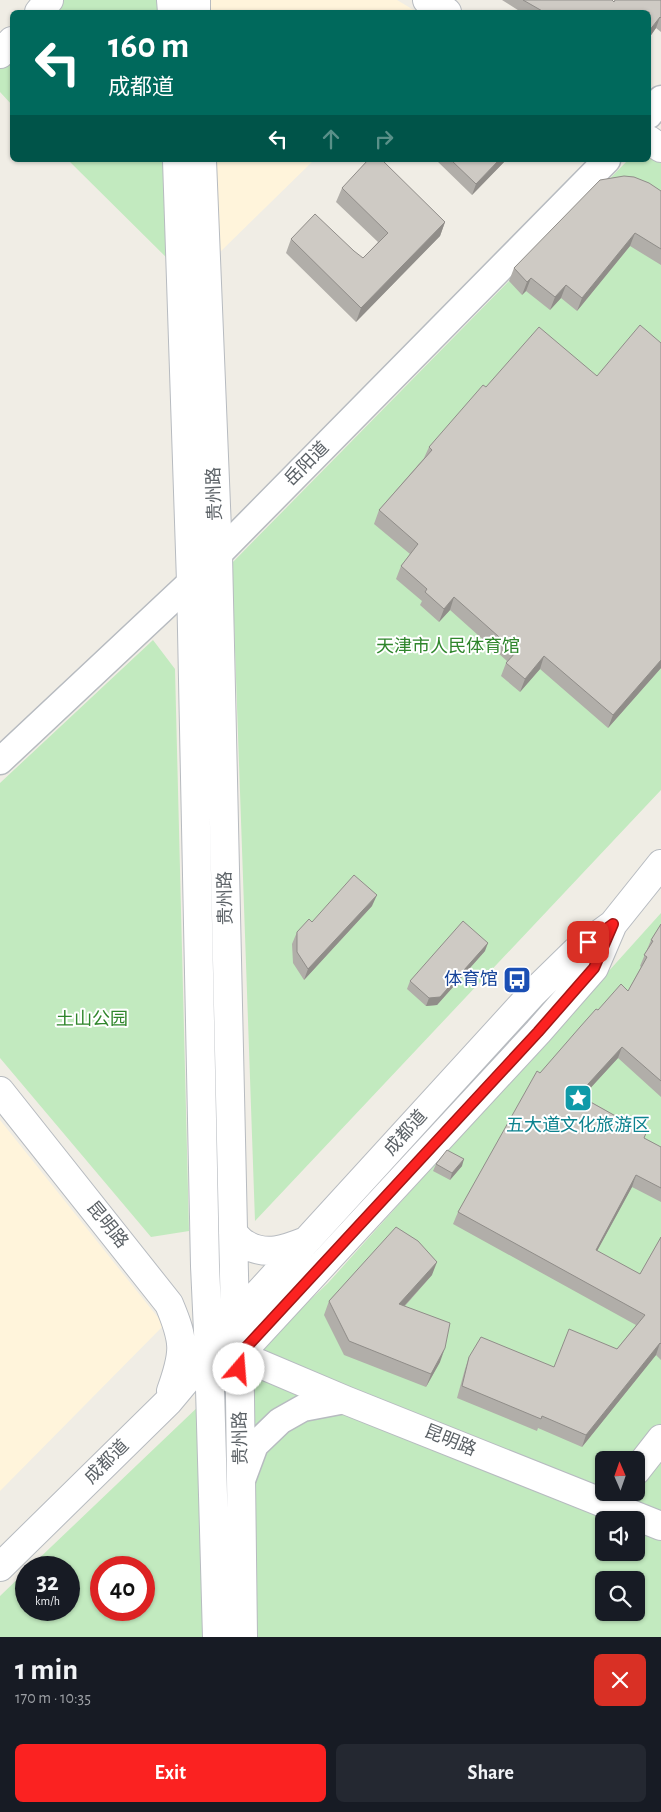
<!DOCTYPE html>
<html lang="en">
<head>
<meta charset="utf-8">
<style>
  body { margin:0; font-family:"Alegreya Sans","Noto Sans SC",sans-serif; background:#242831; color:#f1f3f6; height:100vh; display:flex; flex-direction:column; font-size:19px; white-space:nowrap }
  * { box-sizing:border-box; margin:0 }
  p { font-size:16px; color:#9ea1a6 }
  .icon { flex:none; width:28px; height:28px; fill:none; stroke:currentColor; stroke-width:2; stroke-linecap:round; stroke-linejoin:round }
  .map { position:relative; height:1637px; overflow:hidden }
  .details { display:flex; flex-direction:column; background:#171b24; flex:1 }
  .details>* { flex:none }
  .banner { position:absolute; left:10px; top:10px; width:641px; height:152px; border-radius:8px; box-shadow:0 1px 4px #0004; background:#00695c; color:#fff; overflow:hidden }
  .needle { width:32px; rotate:358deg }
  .tools { position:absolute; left:595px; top:1451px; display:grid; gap:10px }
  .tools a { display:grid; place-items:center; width:50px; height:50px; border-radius:8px; background:#171b24; box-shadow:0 1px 4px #0004; font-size:25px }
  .speed { position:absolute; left:15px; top:1556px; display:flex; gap:10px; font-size:25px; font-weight:700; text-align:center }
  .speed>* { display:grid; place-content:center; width:65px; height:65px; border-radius:50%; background:#171b24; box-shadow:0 1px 4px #0004; line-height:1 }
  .speed small { font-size:12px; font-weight:400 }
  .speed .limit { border:8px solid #d22; background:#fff; color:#111 }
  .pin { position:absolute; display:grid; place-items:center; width:42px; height:42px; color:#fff; margin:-21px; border-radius:10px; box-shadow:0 2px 8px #0006 }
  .me { position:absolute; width:55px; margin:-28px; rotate:18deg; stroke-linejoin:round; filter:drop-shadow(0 0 4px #0008) }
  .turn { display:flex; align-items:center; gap:18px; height:105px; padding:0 15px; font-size:22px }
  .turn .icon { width:65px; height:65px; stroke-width:2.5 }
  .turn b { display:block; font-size:35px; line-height:42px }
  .lanes { display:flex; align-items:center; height:48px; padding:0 15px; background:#0003; justify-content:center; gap:25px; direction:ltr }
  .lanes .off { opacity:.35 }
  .round { display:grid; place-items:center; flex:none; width:52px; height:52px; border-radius:8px; background:#242831 }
  .summary { display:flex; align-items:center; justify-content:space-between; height:85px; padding:0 15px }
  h1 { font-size:30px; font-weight:700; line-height:38px }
  .primary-button { display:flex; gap:10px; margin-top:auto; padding:10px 15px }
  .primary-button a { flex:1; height:58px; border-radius:8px; background:#fb2221; color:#fff; font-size:20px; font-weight:700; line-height:58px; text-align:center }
  .primary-button a+a { background:#242831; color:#f1f3f6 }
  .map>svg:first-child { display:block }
  .commercial { fill:#fff4db }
  .green { fill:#c2eabf; fill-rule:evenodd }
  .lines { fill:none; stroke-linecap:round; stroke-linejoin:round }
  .minor-casing { stroke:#b7bbc0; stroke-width:29 }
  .tertiary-casing { stroke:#b7bbc0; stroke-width:30 }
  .minor { stroke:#fff; stroke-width:26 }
  .tertiary { stroke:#fff; stroke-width:28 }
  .wall { fill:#b1aea9 }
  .shaded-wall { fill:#908d89 }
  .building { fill:#cecac4; stroke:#908d89 }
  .route-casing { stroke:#a31615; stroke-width:12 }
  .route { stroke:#fb2221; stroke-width:9 }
  .labels { text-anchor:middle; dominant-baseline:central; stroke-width:4; stroke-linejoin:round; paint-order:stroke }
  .street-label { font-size:18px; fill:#5c6267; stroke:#fff }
  .park-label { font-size:18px; fill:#2f862c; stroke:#fff }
  .transit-label { font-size:18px; fill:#164399; stroke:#fff; text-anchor:end }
  .culture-label { font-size:18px; fill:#0d838f; stroke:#fff }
</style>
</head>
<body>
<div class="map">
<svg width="661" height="1637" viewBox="0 0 661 1637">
  <rect width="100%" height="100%" fill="#f0ede5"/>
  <path class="commercial" d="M209 0H397L417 12H209Z
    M213 160H314L216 256Z
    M0 1120 164 1325 0 1491Z"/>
  <path class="green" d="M58 0H162V12H47Z
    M12 52V105L0 92V66Z
    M649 156 661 163V790L255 1221 232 563 628 160H649Z
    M68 160H171L177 268Z
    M153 640 175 669 189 1231 151 1237 0 1058V783Z
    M661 913V1637H0V1596L26 1571V1610H69V1568L30 1567 328 1283ZM604 1460H636V1492H604ZM604 1520H636V1552H604ZM101 1568H144V1610H101ZM604 1580H636V1612H604Z"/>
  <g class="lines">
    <defs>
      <path id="minor" d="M649 115 661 99
        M0 761 191 582 607 160
        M242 1480 255 1445 280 1421 303 1408 345 1400"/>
      <path id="tertiary" d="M171 0 172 12
        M196 0V12
        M427 0 447 12
        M39 12 49 0
        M0 54 12 41
        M649 140 661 148
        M177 160 191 582 205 1266 209 1353 217 1637
        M202 160 218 555 235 1319 239 1355 240 1397 243 1637
        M0 1091 169 1304C185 1342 185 1352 171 1391
        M233 1233C237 1237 241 1242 245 1244 266 1257 286 1249 306 1241
        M223 1354 239 1355 345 1400 661 1526
        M239 1355 538 1032 594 968 612 926
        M636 1471 661 1439
        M0 1567 168 1402 209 1353 235 1319 532 994 576 951 613 924 661 864"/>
    </defs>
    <use href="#minor" class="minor-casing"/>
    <use href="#tertiary" class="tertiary-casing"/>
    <use href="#minor" class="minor"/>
    <use href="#tertiary" class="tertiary"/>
  </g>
  <path class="wall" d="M502 0H612L614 2 661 0V32L656 28 649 38V12H521Z
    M436 160H506L472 195Z
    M342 188 445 222 440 236 356 322 286 253 291 239 363 258 378 242 336 202Z
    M661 191V265L630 246 577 311 561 298 550 310 526 291 522 295 509 281 514 268Z
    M661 343V668L608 728 540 669 520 692 501 676 506 663 507 661 450 610 439 622 420 605 422 601 396 579 401 566 410 554 374 524 379 510 424 458 429 447 486 387 597 376Z
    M372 906 304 980 293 963 292 944 297 932 312 922Z
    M661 924V1097L618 1058 582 1097 646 1133 644 1138 661 1147V1202L632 1187 597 1251 640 1274 661 1237V1360L656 1355 582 1447 538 1428 537 1431 457 1398 465 1369 469 1357 554 1367 617 1349 636 1325 453 1224 458 1212 540 1073 598 1010 628 991 641 967 640 966 651 940Z
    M485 951 437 1005 426 1006 407 989 410 981Z
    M436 1164 462 1166 450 1180 433 1171Z
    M432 1275 405 1306 440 1362 426 1387 344 1355 324 1315 329 1301Z"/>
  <path class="shaded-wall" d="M660 17 656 28 649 38V31Z
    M499 160H506L472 195 476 184Z
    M445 222 440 236 356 322 361 308Z
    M635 233 630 246 577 311 582 298Z
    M531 278 526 291 522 295 527 282Z
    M566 285 561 298 550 310 555 297Z
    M454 597 450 610 439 622 444 609Z
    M544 656 540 669 520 692 525 679Z
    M661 660V668L608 728 613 715Z
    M377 895 372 906 304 980 308 969Z
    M488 943 485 951 437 1005 426 1006 429 998Z
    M622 1047 618 1058 574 1106 578 1095Z
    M464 1159 462 1166 450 1180 452 1173Z
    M636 1175 632 1187 591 1262 596 1250Z
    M437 1262 432 1275 394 1317 399 1304Z
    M660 1343 656 1355 582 1447 586 1435Z
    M445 1348 440 1362 426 1387 431 1374Z"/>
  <path class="building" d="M523 0H612L614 2 615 0H661V18L660 17 649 31V12H544Z
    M368 160H382L445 222 361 308 291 239 315 214 354 251 363 258 388 233 342 188Z
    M451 160H499L476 184Z
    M624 176 634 177 649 183 661 191V249L635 233 582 298 566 285 555 297 531 278 527 282 514 268 600 180Z
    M640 325 661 343V660L613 715 544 656 525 679 506 663 516 652 454 597 444 609 425 592 427 589 401 566 418 544 379 510 432 450 429 447 483 385 486 387 539 327 597 376Z
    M354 875 377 895 308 969 297 952V932L309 919 312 922Z
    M463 921 488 943 440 997 429 998 410 981Z
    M661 924V1081L622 1047 578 1095 646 1133 644 1138 661 1147V1188L636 1175 596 1250 640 1274 661 1237V1344L660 1343 586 1435 542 1416 541 1419 462 1386 469 1357 481 1337 554 1367 569 1329 617 1349 645 1315 458 1212 537 1071 540 1073 580 1027 596 1009 598 1010 621 984 628 991 647 957 644 955 653 941 651 940Z
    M447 1150 464 1159 452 1173 436 1164Z
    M396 1227 418 1241 437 1262 399 1304 450 1323 445 1348 431 1374 349 1341 329 1301Z"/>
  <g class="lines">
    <defs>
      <path id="route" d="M239 1369V1355L538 1032 594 968 613 924 588 942"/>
    </defs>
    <use href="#route" class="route-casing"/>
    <use href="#route" class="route"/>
  </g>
  <defs>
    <symbol id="bus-square" viewBox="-11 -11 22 22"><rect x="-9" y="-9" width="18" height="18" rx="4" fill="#1a4fb4" stroke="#fff"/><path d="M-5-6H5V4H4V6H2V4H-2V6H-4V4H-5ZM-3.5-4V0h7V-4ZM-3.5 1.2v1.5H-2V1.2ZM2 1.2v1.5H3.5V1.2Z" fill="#fff"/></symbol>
    <symbol id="sight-square" viewBox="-11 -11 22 22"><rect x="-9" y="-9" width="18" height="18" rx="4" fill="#0f9aa8" stroke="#fff"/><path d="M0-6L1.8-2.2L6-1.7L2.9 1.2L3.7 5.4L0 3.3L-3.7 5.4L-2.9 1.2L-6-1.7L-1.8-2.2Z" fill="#fff"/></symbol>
  </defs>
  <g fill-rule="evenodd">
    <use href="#bus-square" x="501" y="964" width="32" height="32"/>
    <use href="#sight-square" x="562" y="1082" width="32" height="32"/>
  </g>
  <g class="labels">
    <g class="street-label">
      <text transform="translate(307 464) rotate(-45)">岳阳道</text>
      <text transform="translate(215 494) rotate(-92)">贵州路</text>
      <text transform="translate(226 898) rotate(-91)">贵州路</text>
      <text transform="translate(406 1133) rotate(-48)">成都道</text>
      <text transform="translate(107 1225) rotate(51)">昆明路</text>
      <text transform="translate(241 1438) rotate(-91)">贵州路</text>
      <text transform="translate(450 1441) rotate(22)">昆明路</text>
      <text transform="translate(107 1462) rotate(-45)">成都道</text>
    </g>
    <g class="park-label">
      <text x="448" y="647">天津市人民体育馆</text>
      <text x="92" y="1020">土山公园</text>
    </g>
    <g class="transit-label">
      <text x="498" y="980">体育馆</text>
    </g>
    <g class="culture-label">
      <text x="578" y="1126">五大道文化旅游区</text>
    </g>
  </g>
</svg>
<div class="tools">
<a><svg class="needle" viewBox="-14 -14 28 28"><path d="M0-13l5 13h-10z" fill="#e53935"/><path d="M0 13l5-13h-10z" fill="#9ea1a6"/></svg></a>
<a><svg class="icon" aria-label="sound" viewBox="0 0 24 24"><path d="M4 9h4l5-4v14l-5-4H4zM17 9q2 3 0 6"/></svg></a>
<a><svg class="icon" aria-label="search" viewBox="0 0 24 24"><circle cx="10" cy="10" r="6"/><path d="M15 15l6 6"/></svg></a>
</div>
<div class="speed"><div>32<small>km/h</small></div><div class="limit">40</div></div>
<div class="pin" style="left:588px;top:942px;background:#d93025"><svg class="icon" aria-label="arrive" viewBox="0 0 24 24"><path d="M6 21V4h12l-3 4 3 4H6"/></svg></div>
<svg class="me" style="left:239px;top:1369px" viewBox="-20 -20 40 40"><circle r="19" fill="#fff"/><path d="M0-13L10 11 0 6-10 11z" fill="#fb2221"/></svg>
<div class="banner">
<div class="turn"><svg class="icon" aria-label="left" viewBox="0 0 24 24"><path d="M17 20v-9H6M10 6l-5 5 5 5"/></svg><div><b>160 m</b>成都道</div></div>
<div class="lanes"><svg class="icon" aria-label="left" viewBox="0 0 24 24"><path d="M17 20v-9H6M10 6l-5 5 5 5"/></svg><svg class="icon off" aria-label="ahead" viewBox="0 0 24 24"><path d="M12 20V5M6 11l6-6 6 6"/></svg><svg class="icon off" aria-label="right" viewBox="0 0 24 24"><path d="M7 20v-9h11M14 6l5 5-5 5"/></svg></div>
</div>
</div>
<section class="details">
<div class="summary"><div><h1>1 min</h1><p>170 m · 10:35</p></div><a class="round" style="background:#d93025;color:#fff"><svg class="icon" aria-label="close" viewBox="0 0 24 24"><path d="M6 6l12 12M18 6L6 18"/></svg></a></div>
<div class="primary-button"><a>Exit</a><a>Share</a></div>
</section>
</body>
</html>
